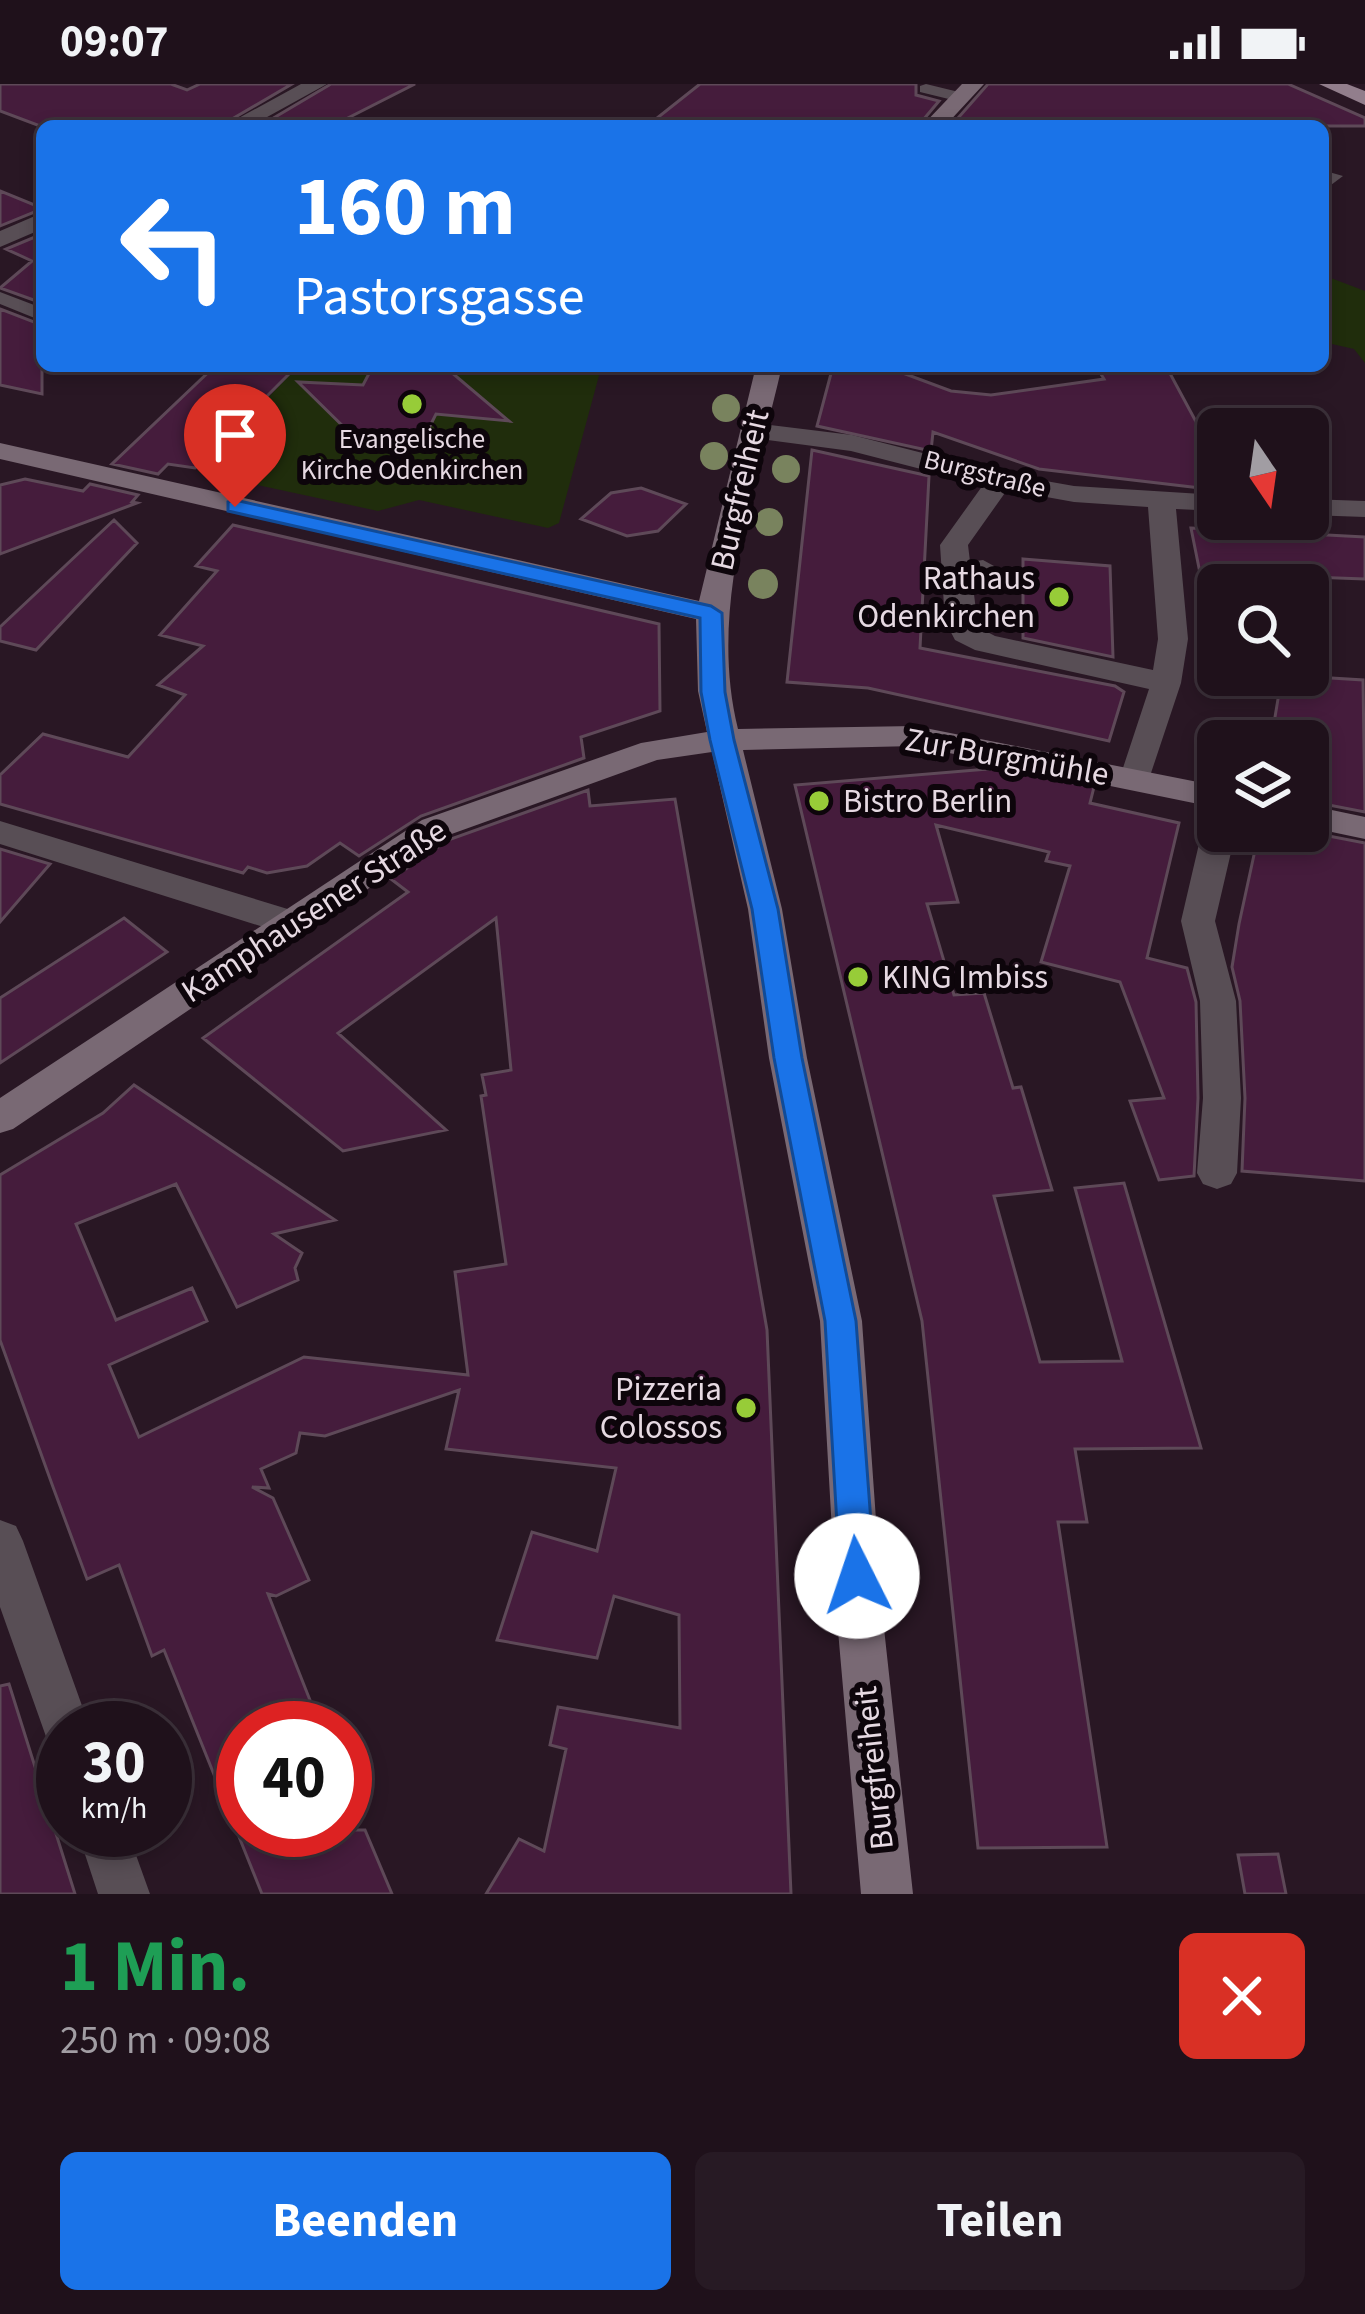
<!DOCTYPE html>
<html lang="de">
<head>
<meta charset="utf-8">
<style>
  body { margin:0; font-family:"Source Sans 3",sans-serif; background:#271a24; color:#f1f3f6; height:100vh; display:flex; flex-direction:column; font-size:45px; white-space:nowrap }
  * { box-sizing:border-box; margin:0 }
  p { font-size:39px; color:#a19da3 }
  .icon { flex:none; width:66px; height:66px; fill:none; stroke:currentColor; stroke-width:2; stroke-linecap:round; stroke-linejoin:round }
  .map { position:relative; height:1810px; overflow:hidden }
  .panel { display:flex; flex-direction:column; background:#1f111b; flex:1 }
  .panel>* { flex:none }
  .top-card { position:absolute; left:36px; top:36px; width:1293px; height:252px; border-radius:18px; box-shadow:0 6px 18px #0003,0 0 0 3px #3c313a; background:#1a73e8; color:#fff; overflow:hidden }
  .needle { width:78px; rotate:167deg }
  .buttons { position:absolute; left:1197px; top:324px; display:grid; gap:24px }
  .buttons a { display:grid; place-items:center; width:132px; height:132px; border-radius:18px; background:#1f111b; box-shadow:0 6px 18px #0003,0 0 0 3px #3c313a; font-size:60px }
  .speed { position:absolute; left:36px; top:1617px; display:flex; gap:24px; font-size:60px; font-weight:700; text-align:center }
  .speed>* { display:grid; place-content:center; width:156px; height:156px; border-radius:50%; background:#1f111b; box-shadow:0 6px 18px #0003,0 0 0 3px #3c313a; line-height:1 }
  .speed small { font-size:30px; font-weight:400 }
  .speed .limit { border:18px solid #d22; background:#fff; color:#111 }
  .pin { position:absolute; display:grid; place-items:center; width:102px; height:102px; color:#fff; margin:-123px -51px; border-radius:50% 50% 50% 0; rotate:-45deg; box-shadow:0 0 12px #0007 }
  .pin .icon { rotate:45deg }
  .me { position:absolute; width:132px; margin:-66px; rotate:356deg; stroke-linejoin:round; filter:drop-shadow(0 0 9px #0008) }
  .turn { display:flex; align-items:center; gap:42px; height:252px; padding:0 60px; font-size:54px }
  .turn .icon { width:156px; height:156px; stroke-width:2.5 }
  .turn b { display:block; font-size:84px; line-height:102px }
  .round { display:grid; place-items:center; flex:none; width:126px; height:126px; border-radius:18px; background:#271a24 }
  .overview { display:flex; align-items:center; justify-content:space-between; height:204px; padding:0 60px }
  h1 { font-size:72px; font-weight:700; line-height:90px; color:#1e9e55 }
  .button { display:flex; gap:24px; margin-top:auto; padding:24px 60px }
  .button a { flex:1; height:138px; border-radius:18px; background:#1a73e8; color:#fff; font-size:48px; font-weight:700; line-height:138px; text-align:center }
  .button a+a { background:#271a24; color:#f1f3f6 }
  .status { display:flex; justify-content:space-between; align-items:center; height:84px; padding:0 60px; background:#1f111b; direction:ltr }
  .status svg { height:33px; fill:currentColor }
  .map>svg:first-child { display:block }
  .green { fill:#202d0c }
  .building { fill:#451c3c; stroke:#5e4958; stroke-width:3 }
  .lines { fill:none; stroke-linecap:round; stroke-linejoin:round }
  .lane { fill:#584e55; fill-rule:evenodd }
  .street { fill:#584e55; fill-rule:evenodd }
  .secondary { fill:#796974; fill-rule:evenodd }
  .primary { fill:#927e8c; fill-rule:evenodd }
  .tree { fill:#79835e }
  .route { fill:#1a73e8; stroke:#114b97; stroke-width:3 }
  .poi-dot { fill:#97cc38; stroke:#0d050b; stroke-width:4.5 }
  .labels { text-anchor:middle; dominant-baseline:central; stroke-width:12; stroke-linejoin:round; paint-order:stroke }
  .far-poi-label { font-size:27px; fill:#e6d9e2; stroke:#0d050b }
  .far-street-label { font-size:27px; fill:#e6d9e2; stroke:#0d050b }
  .street-label { font-size:33px; fill:#e6d9e2; stroke:#0d050b }
  .poi-label { font-size:33px; fill:#e6d9e2; stroke:#0d050b; text-anchor:end }
</style>
</head>
<body>
<div class="status"><b>09:07</b><svg viewBox="0 0 49 12"><path d="M0 12V9h3v3zM5 12V6h3v6zM10 12V3h3v9zM15 12V0h3v12zM26 1h20v11H26zM47 4h2v5h-2z"/></svg></div>
<div class="map">
<svg width="1365" height="1810" viewBox="0 0 1365 1810">
  <rect width="100%" height="100%" fill="#291724"/>
  <path class="green" d="M1323 191 1365 207V279L1354 265 1323 258Z
    M298 282H581L600 288 559 439 548 444 419 416 378 427 198 388Z"/>
  <path class="building" d="M0 0H171L187 6 200 0H292L220 42H40L0 27Z
    M331 0H415L332 42H260Z
    M700 0H916V11L939 17 918 42H647Z
    M988 0H1288L1365 34V42H951Z
    M0 107 42 124V125L0 142Z
    M42 150V219L0 204 32 177 6 165Z
    M0 225 42 241V310L0 301Z
    M215 282H297L195 384 168 380 158 390 112 380Z
    M373 282H444L509 337 436 330 427 348 403 357 354 353 298 298 363 301Z
    M833 282H884L951 307 991 311 1104 295 1096 282H1166L1201 347 1209 405 1039 385 933 348 931 367 817 342Z
    M812 366 929 392 920 564 1115 602 1124 608 1109 657 868 604 787 598Z
    M25 395 83 407 90 400 138 411 132 418 137 419 0 470V401Z
    M641 404 686 420 658 447 627 452 581 435 611 409Z
    M114 436 137 459 36 566 0 557V543Z
    M233 441 659 540 660 627 581 653 584 674 421 732 359 772 340 759 307 782 267 789 248 783 243 789 0 720V691L43 650 128 673 185 611 158 601 203 562 160 551 217 487 196 482Z
    M1191 444 1365 453V495L1200 489Z
    M1023 475 1110 482 1113 573 1023 554Z
    M1282 591 1363 596 1365 728 1308 717V657H1271Z
    M1000 684 1094 703 1090 719 1179 739 1147 874 1187 884 1196 918 1198 1014 1194 1092 1159 1096 1130 1017 1164 1014 1120 898 1041 878 1070 782 1046 777 1049 768 936 741 958 818 927 820 954 911 984 909 1013 1004 1021 1003 1052 1106 994 1112 1040 1278 1122 1277 1075 1104 1124 1099 1201 1364 1075 1365 1087 1438H1058L1107 1763 978 1764 922 1237 795 701Z
    M588 706 590 722 675 715 767 1246 791 1810H486L519 1755 544 1767 566 1665 550 1661 558 1623 680 1644 679 1531 614 1512 597 1574 497 1556 532 1448 597 1467 616 1384 446 1365 459 1306 325 1352 300 1349 296 1369 261 1385 269 1404 252 1403 273 1414 309 1496 276 1512 268 1510 321 1644H243V1746H365L392 1810H262L164 1566 152 1572 119 1481 87 1495 53 1403 0 1256V1091L103 1029 134 1001 335 1136 274 1150 302 1169 295 1184 298 1196 237 1223 176 1100 76 1140 116 1236 192 1204 207 1237 109 1281 139 1353 304 1273 468 1291 455 1188 506 1180 481 1012 486 1011 482 991 511 986 496 834 338 949 446 1046 343 1067 203 954 408 808 391 795 448 756Z
    M1308 748 1365 759V1097L1242 1087 1245 1014 1240 917 1232 883 1239 840 1257 757 1308 769Z
    M0 765 50 780 0 838Z
    M124 834 167 868 0 979V914Z
    M9 1600 47 1721 75 1810H0V1602Z
    M1278 1770 1286 1810H1245L1238 1771Z"/>
  <g class="lines">
    <path class="lane" d="M926 0 967 10 969 13 961 18 920 8V2Z
      M1329 88 1343 92 1323 107V93Z
      M0 208 42 224V237L0 220Z
      M983 476 994 482 991 487 957 493 946 486 949 481Z"/>
    <path class="street" d="M301 0H327L251 42H224Z
      M42 129V145L0 163V147Z
      M754 339 852 351 1001 389 1074 402 1218 411V427L1176 425 1188 555 1181 599 1146 704H1124L1119 696 1149 605 975 566 955 556 945 537 940 461 983 401 851 367 745 353 741 347ZM1007 406 1074 418 1148 423 1158 555 1153 586 995 552 978 543 968 461Z
      M1308 415 1365 417V433L1308 431Z
      M1218 736V747H1236L1215 837 1236 917 1241 1014 1237 1089 1231 1100 1217 1105 1203 1100 1197 1089 1203 1014 1200 917 1181 837 1202 747 1207 739Z
      M0 737 304 830 309 839 304 848 292 852 0 760Z
      M0 1436 16 1442 23 1457 90 1644H63V1667L49 1661 0 1523Z
      M77 1746H127L150 1810H98Z"/>
    <path class="secondary" d="M962 0H984L945 42H922Z
      M756 282H782C755 400 708 524 738 645L915 642 1218 702V724L915 662 743 666 782 825 807 974 862 1237 883 1535 913 1810H861L837 1535 820 1237 769 974 748 825 712 668 657 676 446 752 13 1045 0 1049V1014L422 736 641 659 707 648 698 607 696 535 0 375V359L699 517Z
      M1308 721 1365 733V755L1308 743Z"/>
    <path class="primary" d="M1319 0H1347L1365 7V21Z"/>
  </g>
  <g class="tree">
    <circle cx="726" cy="324" r="14"/>
    <circle cx="714" cy="372" r="14"/>
    <circle cx="786" cy="385" r="14"/>
    <circle cx="769" cy="438" r="14"/>
    <circle cx="763" cy="500" r="15"/>
  </g>
  <path class="route" d="M235 416 711 522 722 529 725 608 734 656 778 825 802 974 856 1237 875 1492 870 1504 857 1509 845 1504 840 1492 825 1237 774 974 752 825 710 656 701 608 700 534 228 427V418Z"/>
  <g class="poi-dot">
    <circle cx="412" cy="320" r="12"/>
    <circle cx="1059" cy="513" r="12"/>
    <circle cx="819" cy="717" r="12"/>
    <circle cx="858" cy="893" r="12"/>
    <circle cx="746" cy="1324" r="12"/>
  </g>
  <g class="labels">
    <g class="far-poi-label">
      <text x="412" y="355">Evangelische<tspan x="412" dy="31">Kirche Odenkirchen</tspan></text>
    </g>
    <g class="far-street-label">
      <text transform="translate(985 390) rotate(14)">Burgstraße</text>
    </g>
    <g class="street-label">
      <text transform="translate(740 406) rotate(-77)">Burgfreiheit</text>
      <text transform="translate(1007 673) rotate(10)">Zur Burgmühle</text>
      <text transform="translate(314 827) rotate(-33)">Kamphausener Straße</text>
      <text transform="translate(874 1684) rotate(-96)">Burgfreiheit</text>
    </g>
    <g class="poi-label">
      <text x="1035" y="494">Rathaus<tspan x="1035" dy="38">Odenkirchen</tspan></text>
      <text x="843" y="717" text-anchor="start">Bistro Berlin</text>
      <text x="882" y="893" text-anchor="start">KING Imbiss</text>
      <text x="722" y="1305">Pizzeria<tspan x="722" dy="38">Colossos</tspan></text>
    </g>
  </g>
</svg>
<div class="buttons">
<a><svg class="needle" viewBox="-14 -14 28 28"><path d="M0-13l5 13h-10z" fill="#e53935"/><path d="M0 13l5-13h-10z" fill="#a19da3"/></svg></a>
<a><svg class="icon" aria-label="search" viewBox="0 0 24 24"><circle cx="10" cy="10" r="6"/><path d="M15 15l6 6"/></svg></a>
<a><svg class="icon" aria-label="layers" viewBox="0 0 24 24"><path d="M12 4l9 5-9 5-9-5zM3 14l9 5 9-5"/></svg></a>
</div>
<div class="speed"><div>30<small>km/h</small></div><div class="limit">40</div></div>
<div class="pin" style="left:235px;top:423px;background:#d93025"><svg class="icon" aria-label="arrive" viewBox="0 0 24 24"><path d="M6 21V4h12l-3 4 3 4H6"/></svg></div>
<svg class="me" style="left:857px;top:1492px" viewBox="-20 -20 40 40"><circle r="19" fill="#fff"/><path d="M0-13L10 11 0 6-10 11z" fill="#1a73e8"/></svg>
<div class="top-card">
<div class="turn"><svg class="icon" aria-label="left" viewBox="0 0 24 24"><path d="M17 20v-9H6M10 6l-5 5 5 5"/></svg><div><b>160 m</b>Pastorsgasse</div></div>
</div>
</div>
<section class="panel">
<div class="overview"><div><h1>1 Min.</h1><p>250 m · 09:08</p></div><a class="round" style="background:#d93025;color:#fff"><svg class="icon" aria-label="close" viewBox="0 0 24 24"><path d="M6 6l12 12M18 6L6 18"/></svg></a></div>
<div class="button"><a>Beenden</a><a>Teilen</a></div>
</section>
</body>
</html>
